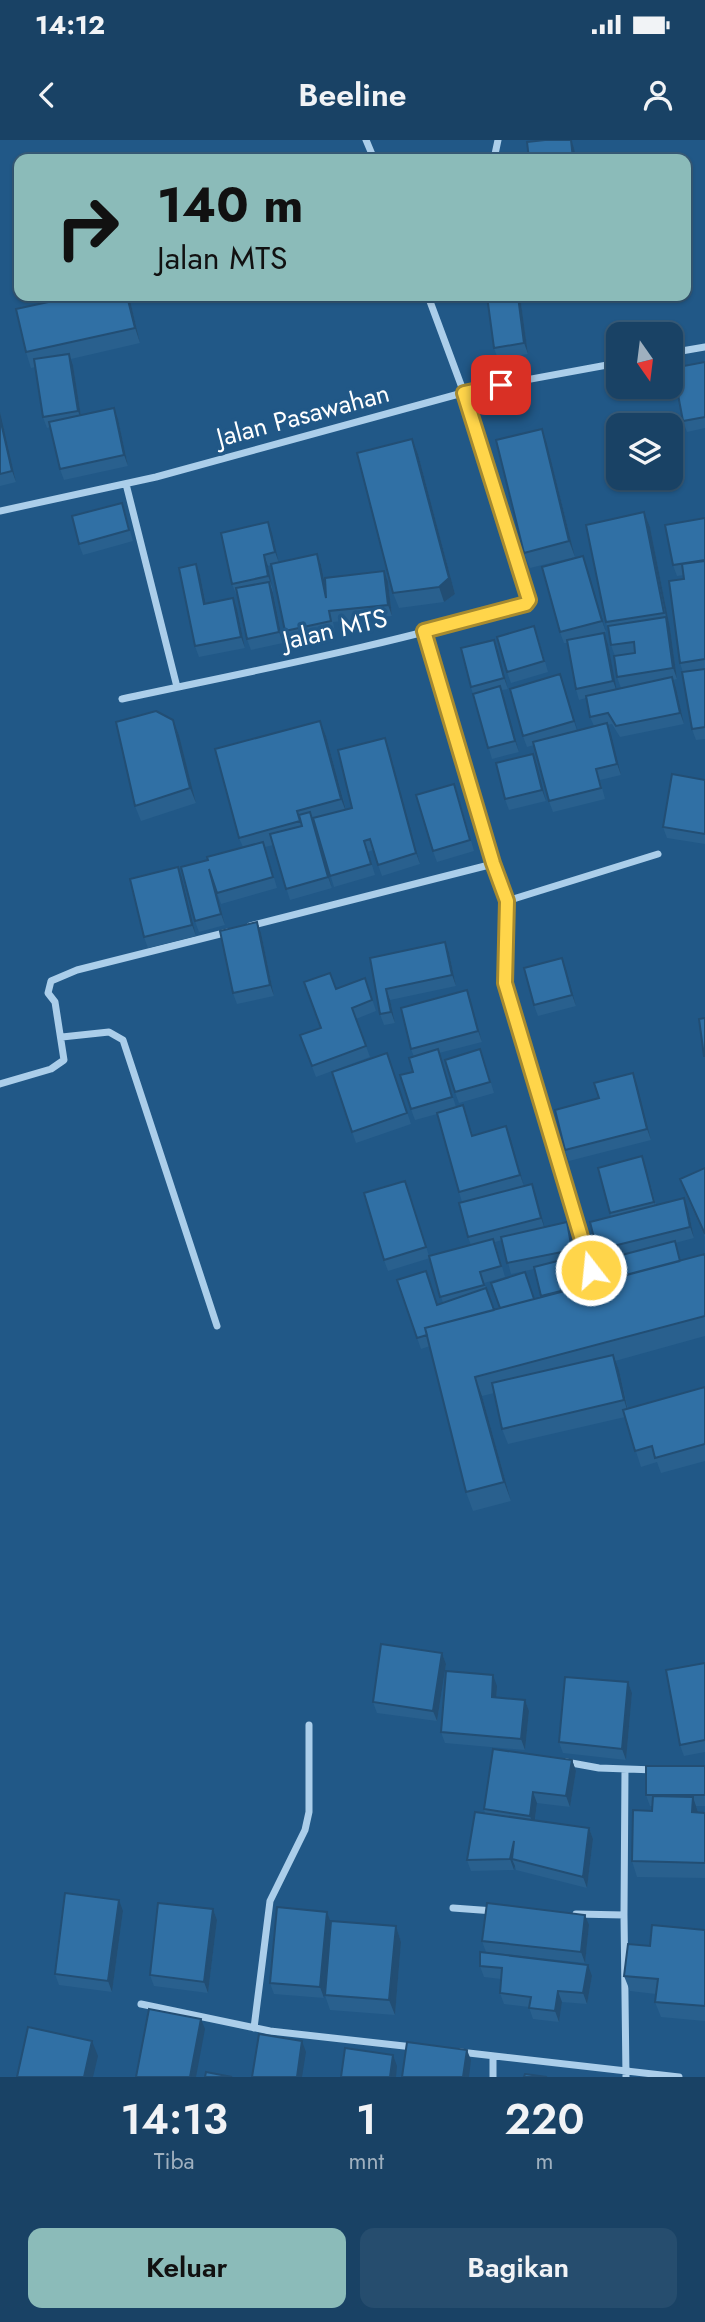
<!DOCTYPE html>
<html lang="id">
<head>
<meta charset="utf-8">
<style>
  body { margin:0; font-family:Jost,sans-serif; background:#264d6e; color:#f1f3f6; height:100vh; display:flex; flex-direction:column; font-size:26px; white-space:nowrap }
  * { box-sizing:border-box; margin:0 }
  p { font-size:23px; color:#9fb0bf }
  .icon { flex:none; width:38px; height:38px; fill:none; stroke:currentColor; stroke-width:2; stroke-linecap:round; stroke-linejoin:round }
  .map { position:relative; height:1937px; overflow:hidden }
  .sheet { display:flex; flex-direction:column; background:#194265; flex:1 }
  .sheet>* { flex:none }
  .guide { position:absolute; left:14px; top:14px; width:677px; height:147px; border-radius:14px; box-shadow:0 2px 5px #0004,0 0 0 2px #375b79; background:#8bbbb9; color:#111; overflow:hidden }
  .needle { width:46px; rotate:166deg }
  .buttons { position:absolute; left:606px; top:182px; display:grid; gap:14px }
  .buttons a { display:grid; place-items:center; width:77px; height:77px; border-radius:14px; background:#194265; box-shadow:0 2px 5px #0004,0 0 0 2px #375b79; font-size:35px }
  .pin { position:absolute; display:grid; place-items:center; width:60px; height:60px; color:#fff; margin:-30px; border-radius:14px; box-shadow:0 4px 10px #0006 }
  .me { position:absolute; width:77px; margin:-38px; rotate:344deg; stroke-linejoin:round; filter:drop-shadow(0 0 5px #0008) }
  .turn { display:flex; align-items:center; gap:24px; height:147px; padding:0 28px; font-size:32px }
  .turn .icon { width:91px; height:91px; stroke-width:2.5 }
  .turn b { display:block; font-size:49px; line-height:60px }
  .eta { display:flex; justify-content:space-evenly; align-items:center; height:119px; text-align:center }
  .eta b { font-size:42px; font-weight:600; line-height:49px }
  .button { display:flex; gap:14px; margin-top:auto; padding:14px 28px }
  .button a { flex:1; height:80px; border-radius:14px; background:#8bbbb9; color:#111; font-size:28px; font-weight:600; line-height:80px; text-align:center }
  .button a+a { background:#264d6e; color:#f1f3f6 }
  .status { display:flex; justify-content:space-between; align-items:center; height:49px; padding:0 35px; background:#194265; direction:ltr }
  .status svg { height:19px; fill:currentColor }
  header { display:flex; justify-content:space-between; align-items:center; height:91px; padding:0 28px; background:#194265; font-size:32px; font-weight:600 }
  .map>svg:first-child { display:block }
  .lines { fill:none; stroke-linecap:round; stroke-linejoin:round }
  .minor { stroke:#abceea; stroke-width:7 }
  .wall { fill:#29608e; fill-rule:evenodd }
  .shaded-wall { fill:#224e74 }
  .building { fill:#3070a5; stroke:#224e74; stroke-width:2 }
  .route-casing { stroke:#a68a30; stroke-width:18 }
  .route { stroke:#ffd54a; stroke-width:12 }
  .labels { text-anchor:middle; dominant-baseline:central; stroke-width:7; stroke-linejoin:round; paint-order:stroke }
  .street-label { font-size:26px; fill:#fff; stroke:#215887 }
</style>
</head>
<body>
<div class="status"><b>14:12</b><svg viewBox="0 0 49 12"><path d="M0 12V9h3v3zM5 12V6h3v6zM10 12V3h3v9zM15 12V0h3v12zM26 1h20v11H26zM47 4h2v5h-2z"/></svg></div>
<header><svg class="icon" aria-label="back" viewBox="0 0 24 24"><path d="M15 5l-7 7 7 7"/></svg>Beeline<svg class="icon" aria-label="person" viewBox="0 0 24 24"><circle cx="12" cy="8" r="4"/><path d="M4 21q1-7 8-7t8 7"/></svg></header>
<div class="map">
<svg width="705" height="1937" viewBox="0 0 705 1937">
  <rect width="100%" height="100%" fill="#215887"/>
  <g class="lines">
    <path class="minor" d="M366 0 374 19
      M494 19 498 0
      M670 213 705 207
      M126 344 177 547
      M0 371 156 337 477 249 618 223
      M424 491 493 724 507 761 505 843 597 1150
      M122 559C257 530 394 504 525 464L529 460 464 253 428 156
      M507 761 658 714
      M250 786 493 724
      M62 897 109 892 123 900 217 1186
      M0 944 51 929 64 920 55 862 48 853 51 841 77 830 228 792
      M566 1622 599 1628 655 1630
      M453 1768 494 1771
      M576 1774 624 1775 626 1937
      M624 1775 625 1629
      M141 1864 270 1891 413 1907
      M254 1888 270 1761 305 1690 309 1672V1585
      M460 1912 679 1937
      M493 1937V1916"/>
  </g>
  <path class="wall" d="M520 156 528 214 498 219 494 208Z
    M130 160 140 203 71 219 73 225 81 275 114 268 118 279 128 326 64 340 60 329 50 287 47 288 43 277 35 227 31 228 26 212Z
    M705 222V288L687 292 683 281Z
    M0 272 16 342 0 346Z
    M412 299 418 314 455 454 444 462 399 468 393 453Z
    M547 304 575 417 530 428 524 413Z
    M122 363 133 401 83 415 79 404Z
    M644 372 650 387 670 488 677 539 673 540 676 548 684 584 620 597 612 584 607 585 621 635 600 640 605 659 553 672 549 661 534 605 527 607 523 596 560 534 577 591 594 586 590 577 586 558 579 560 576 549 567 503H564L560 492 583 416 606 492 598 494 604 493 608 504 616 550 636 545 621 548 617 537 615 516 611 505 606 482Z
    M705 378V599L696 600 692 589 683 532 680 523 684 435 677 436 673 425Z
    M268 382 272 393 279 423 321 425 326 448 388 442 392 476 333 482 335 492 289 502 285 491 271 425 268 426 283 503 251 510 247 499 237 454H236L232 444Z
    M200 435 206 464 233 458 237 469 245 508 199 517 195 506Z
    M538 497 548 532 511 543 507 532Z
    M498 511 508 549 502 550 519 612 492 619 471 547Z
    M173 580 179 595 196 663 141 681 135 666Z
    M320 581 326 596 346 669 352 668 389 609 420 724 382 736 373 710 368 712 375 735 334 747 315 683H314L332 748 290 760 273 705 265 707 277 748 221 764 214 744 225 785 199 792 195 781 208 720 243 707 239 698Z
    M533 614 537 625 546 661 509 670 505 659Z
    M705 640V704L667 698 663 687Z
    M458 655 474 711 437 722 433 711Z
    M182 738 196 796 148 808 144 797Z
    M257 782 261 793 274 856 237 864 233 853Z
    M449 813 456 846 390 860 395 883 384 885 380 874 370 818Z
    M562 818 576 866 538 876 534 865Z
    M365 838 376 871 356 879 370 917 316 937 300 895 321 888 336 849Z
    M471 861 482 902 439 913 456 967 463 965 473 995 510 997 524 1046 536 1055 544 1087 567 1082 571 1093 575 1117 577 1116 586 1146 600 1142V1120L597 1110 611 1076 598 1028 642 1016 646 1027 656 1065 684 1058 688 1069 694 1098 675 1103 681 1120 705 1114V1196L615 1221 619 1230 628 1269 705 1247V1321L661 1333 657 1322 641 1327 625 1277 508 1304 502 1289 494 1253 482 1256 511 1361 473 1371 466 1352 430 1206 421 1209 397 1140 438 1165 443 1163 430 1118 388 1131 384 1120 409 1052 429 1116 471 1105 468 1097 462 1062 437 974 415 980 411 969 414 917 411 909ZM502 1100 511 1134 534 1129 542 1157 494 1170 484 1143 505 1137 495 1102Z
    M387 913 411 984 356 1003 332 932Z
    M484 920 494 953 459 963 455 952Z
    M637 944 651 1000 569 1021 565 1010 599 958Z
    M705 1028V1097L686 1055 680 1039Z
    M442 1513 446 1524 437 1581 377 1573 373 1562Z
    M705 1523V1612L684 1616 680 1605Z
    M628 1542 632 1553 626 1620 563 1613 559 1602Z
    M497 1546V1558L525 1560 529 1571 525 1610 445 1603 441 1592Z
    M572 1620 576 1631 570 1667 537 1663 535 1680 589 1688 593 1699 587 1748 516 1730 515 1726 514 1730 471 1731 467 1720 485 1673 484 1669Z
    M705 1626V1666H696L698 1672 705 1673V1738L637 1737 632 1721 652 1671V1666H650L646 1655Z
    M213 1769 217 1780 208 1853 154 1846 150 1835Z
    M123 1771 112 1852 59 1845 55 1834Z
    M331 1783 324 1858 274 1854 270 1843Z
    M589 1785 585 1823 486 1812 482 1801Z
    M396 1786 401 1802 395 1875 330 1870 325 1855Z
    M705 1790V1881L661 1877 655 1862 656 1854 630 1851 624 1836 650 1806Z
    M480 1826 592 1836 587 1864 562 1862 559 1882 533 1879 529 1867 504 1864 500 1853 501 1839 484 1837Z"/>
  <path class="shaded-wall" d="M571 0 574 8 576 19H573Z
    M127 156H129L130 160 140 203 135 188Z
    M518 156H520L528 214 524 203Z
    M69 214 73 225 82 282 78 271Z
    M114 268 118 279 128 326 124 315Z
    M0 272 16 342 12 331 0 278Z
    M542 289 547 304 575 417 569 401Z
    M412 299 418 314 455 454 444 462 439 447Z
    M644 372 650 387 670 488 677 539 673 528 666 477Z
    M268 382 272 393 279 423 275 412Z
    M317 414 321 425 330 469 326 458Z
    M264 415 268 426 272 446 268 436Z
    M583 416 587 427 606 492 602 481Z
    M196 424 200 435 208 475 204 464Z
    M384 431 388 442 392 476 388 465Z
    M269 442 273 453 283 503 279 492Z
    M233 458 237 469 245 508 241 497Z
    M604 493 608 504 617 552 613 541Z
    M494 500 498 511 508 549 504 538Z
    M560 534 564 545 578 592 574 581Z
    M672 537 676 548 684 584 680 573Z
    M500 546 504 557 519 612 515 601Z
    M173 580 179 595 196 663 190 648Z
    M320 581 326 596 347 674 341 659Z
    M607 583 611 594 621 635 617 624Z
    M385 598 389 609 420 724 416 713Z
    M533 614 537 625 546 661 542 650Z
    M310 672 314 683 332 748 328 737Z
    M178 727 182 738 196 796 192 785Z
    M209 729 213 740 225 785 221 774Z
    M257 782 261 793 274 856 270 845Z
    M445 802 449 813 456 846 452 835Z
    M562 818 566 829 576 866 572 855Z
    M386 849 390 860 395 883 391 872Z
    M467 850 471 861 482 902 478 891Z
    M633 933 637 944 651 1000 647 989Z
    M506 986 510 997 524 1046 520 1035Z
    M642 1016 646 1027 657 1073 654 1062Z
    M532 1044 536 1055 545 1089 541 1078Z
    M684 1058 688 1069 694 1098 690 1087Z
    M567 1082 571 1093 576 1121 572 1110Z
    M613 1215 619 1230 629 1276 624 1260Z
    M475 1237 482 1256 511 1361 504 1342Z
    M442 1513 446 1524 437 1581 433 1571Z
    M493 1535 497 1546 496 1568 492 1557Z
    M628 1542 632 1553 626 1620 622 1609Z
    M525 1560 529 1571 525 1610 521 1599Z
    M572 1620 576 1631 570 1667 566 1656Z
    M533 1652 537 1663 534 1686 530 1676Z
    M693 1657 698 1672H692Z
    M589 1688 593 1699 587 1748 583 1737Z
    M514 1701 512 1719 515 1726 514 1730 510 1719Z
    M119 1760 123 1771 112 1852 108 1841Z
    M213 1769 217 1780 208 1853 204 1842Z
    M327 1772 331 1783 324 1858 320 1847Z
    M585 1775 589 1785 585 1823 581 1812Z
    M396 1786 401 1802 395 1875 389 1860Z
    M588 1825 592 1836 587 1864 583 1853Z
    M558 1851 562 1862 559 1882 555 1871Z
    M201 1879 205 1889 196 1937H190Z
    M92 1901 98 1916 93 1937H84Z
    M302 1901 306 1912 302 1937H297Z
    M467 1910 471 1920 469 1937H463Z
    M393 1915 397 1926 396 1937H390Z"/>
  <path class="building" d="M545 0H571L573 19H529L527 2Z
    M76 156H127L135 188 26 212 16 169Z
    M487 156H518L524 203 494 208Z
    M69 214 78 271 43 277 34 219Z
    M705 222V277L683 281 673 228Z
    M114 268 124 315 60 329 49 282Z
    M0 278 12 331 0 334Z
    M542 289 569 401 524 413 496 300Z
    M412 299 449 438 439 447 393 453 357 313Z
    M122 363 129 390 79 404 72 376Z
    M644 372 664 473 606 482 586 385Z
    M705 378V420L673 425 665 385Z
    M268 382 275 412 264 415 268 436 232 444 221 393Z
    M317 414 326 458 325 438 384 431 388 465 329 471 331 481 285 491 271 424Z
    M583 416 602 481 560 492 542 427Z
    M705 421V519L680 523 669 441 684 439 682 424Z
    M196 424 204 464 233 458 241 497 195 506 179 428Z
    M269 442 279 492 247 499 236 448Z
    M666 477 673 528 617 537 614 516 635 513 634 502 611 505 608 486Z
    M534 486 544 521 507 532 497 497Z
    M604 493 613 541 576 549 567 500Z
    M494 500 504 538 471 547 461 508Z
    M705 529V587L692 589 682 532Z
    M560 534 574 581 523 596 510 549Z
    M672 537 680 573 616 586 608 573 590 577 586 556Z
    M500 546 515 601 488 608 473 554Z
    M156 571 173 580 190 648 135 666 116 582Z
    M320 581 341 659 297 671 300 681 239 698 215 609Z
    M607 583 617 624 596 629 601 648 549 661 533 602Z
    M385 598 416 713 378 725 370 699 364 701 371 724 330 736 313 678 352 668 338 610Z
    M533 614 542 650 505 659 496 623Z
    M672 634 705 640V694L663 687Z
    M454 644 470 700 433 711 416 655Z
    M310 672 328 737 286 749 270 694 302 686 299 675Z
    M263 702 273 737 217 753 209 729 221 774 195 781 181 727 208 720 207 717Z
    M178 727 192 785 144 797 130 739Z
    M257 782 270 845 233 853 220 791Z
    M445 802 452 835 386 849 391 872 380 874 370 818Z
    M562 818 572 855 534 865 524 828Z
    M330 833 336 849 365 838 372 860 352 868 366 906 312 926 300 895 321 888 304 842Z
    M467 850 478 891 411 909 401 868Z
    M705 878V916H704L699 879Z
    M438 909 452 957 411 969 400 935 413 932 409 918Z
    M480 909 490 942 455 952 445 920Z
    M387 913 407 973 352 992 332 932Z
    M633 933 647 989 565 1010 555 970 599 958 594 943Z
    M463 965 472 996 506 986 520 1035 459 1052 437 973Z
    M642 1016 654 1062 610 1073 598 1028Z
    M705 1028V1094L680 1039Z
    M405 1041 426 1107 384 1120 364 1053Z
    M532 1044 541 1078 468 1097 459 1063Z
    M684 1058 690 1087 597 1110 590 1082Z
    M567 1082 572 1110 507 1123 501 1097Z
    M493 1099 501 1126 480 1132 484 1145 440 1157 429 1116Z
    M675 1101 680 1121 600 1142 595 1122Z
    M705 1114V1176L475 1237 504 1342 466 1352 425 1188Z
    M577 1116 585 1145 541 1156 534 1127Z
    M426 1131 437 1165 486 1148 494 1170 425 1188 427 1195 417 1198 397 1140Z
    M525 1132 534 1159 500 1168 491 1143Z
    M613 1215 624 1260 502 1289 492 1243Z
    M705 1247V1304L655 1318 652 1306 635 1311 623 1270Z
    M381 1504 442 1513 433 1571 373 1562Z
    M705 1523V1600L680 1605 666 1530Z
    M446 1531 493 1535 492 1557 525 1560 521 1599 441 1592Z
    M565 1537 628 1542 622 1609 559 1602Z
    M493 1609 572 1620 566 1656 533 1652 530 1676 484 1669Z
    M646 1626H705V1655H646Z
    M653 1656 693 1657 692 1672 705 1673V1723L632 1721 633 1670 652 1671Z
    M475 1672 589 1688 583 1737 512 1719 514 1701 510 1719 467 1720Z
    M65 1753 119 1760 108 1841 55 1834Z
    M158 1763 213 1769 204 1842 150 1835Z
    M487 1763 585 1775 581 1812 482 1801Z
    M277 1767 327 1772 320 1847 270 1843Z
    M331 1781 396 1786 389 1860 325 1855Z
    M652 1785 705 1790V1866L655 1862 658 1839 624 1836 628 1804 650 1806Z
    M480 1812 588 1825 583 1853 558 1851 555 1871 529 1868 531 1857 500 1853 502 1828 480 1826Z
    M149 1869 201 1879 190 1937H136Z
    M28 1887 92 1901 84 1937H17Z
    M259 1894 302 1901 297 1937H252Z
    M407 1902 467 1910 463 1937H402Z
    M345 1908 393 1915 390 1937H341Z
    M206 1932 232 1937H205Z
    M525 1934 547 1937H524Z"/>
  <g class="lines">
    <defs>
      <path id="route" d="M501 245 464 253 529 460 526 464 424 491 493 723 507 761 505 843 591 1130"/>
    </defs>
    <use href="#route" class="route-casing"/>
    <use href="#route" class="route"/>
  </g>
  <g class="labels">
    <g class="street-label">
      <text transform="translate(303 275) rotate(-15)">Jalan Pasawahan</text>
      <text transform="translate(335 489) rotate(-13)">Jalan MTS</text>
    </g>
  </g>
</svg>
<div class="buttons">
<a><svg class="needle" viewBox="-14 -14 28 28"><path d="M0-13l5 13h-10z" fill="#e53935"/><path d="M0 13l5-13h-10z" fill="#9fb0bf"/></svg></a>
<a><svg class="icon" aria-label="layers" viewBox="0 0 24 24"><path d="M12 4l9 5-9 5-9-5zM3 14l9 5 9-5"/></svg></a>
</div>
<div class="pin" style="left:501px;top:245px;background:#d93025"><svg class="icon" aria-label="arrive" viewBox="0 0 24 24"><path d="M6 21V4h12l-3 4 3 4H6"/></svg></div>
<svg class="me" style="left:591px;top:1130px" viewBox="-20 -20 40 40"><circle r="17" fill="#ffd54a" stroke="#fff" stroke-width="3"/><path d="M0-11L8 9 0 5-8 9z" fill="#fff"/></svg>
<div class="guide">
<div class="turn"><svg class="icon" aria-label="right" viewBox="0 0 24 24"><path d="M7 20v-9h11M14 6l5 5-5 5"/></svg><div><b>140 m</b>Jalan MTS</div></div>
</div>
</div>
<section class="sheet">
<div class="eta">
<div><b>14:13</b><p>Tiba</p></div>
<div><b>1</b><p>mnt</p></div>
<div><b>220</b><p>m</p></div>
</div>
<div class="button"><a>Keluar</a><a>Bagikan</a></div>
</section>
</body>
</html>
